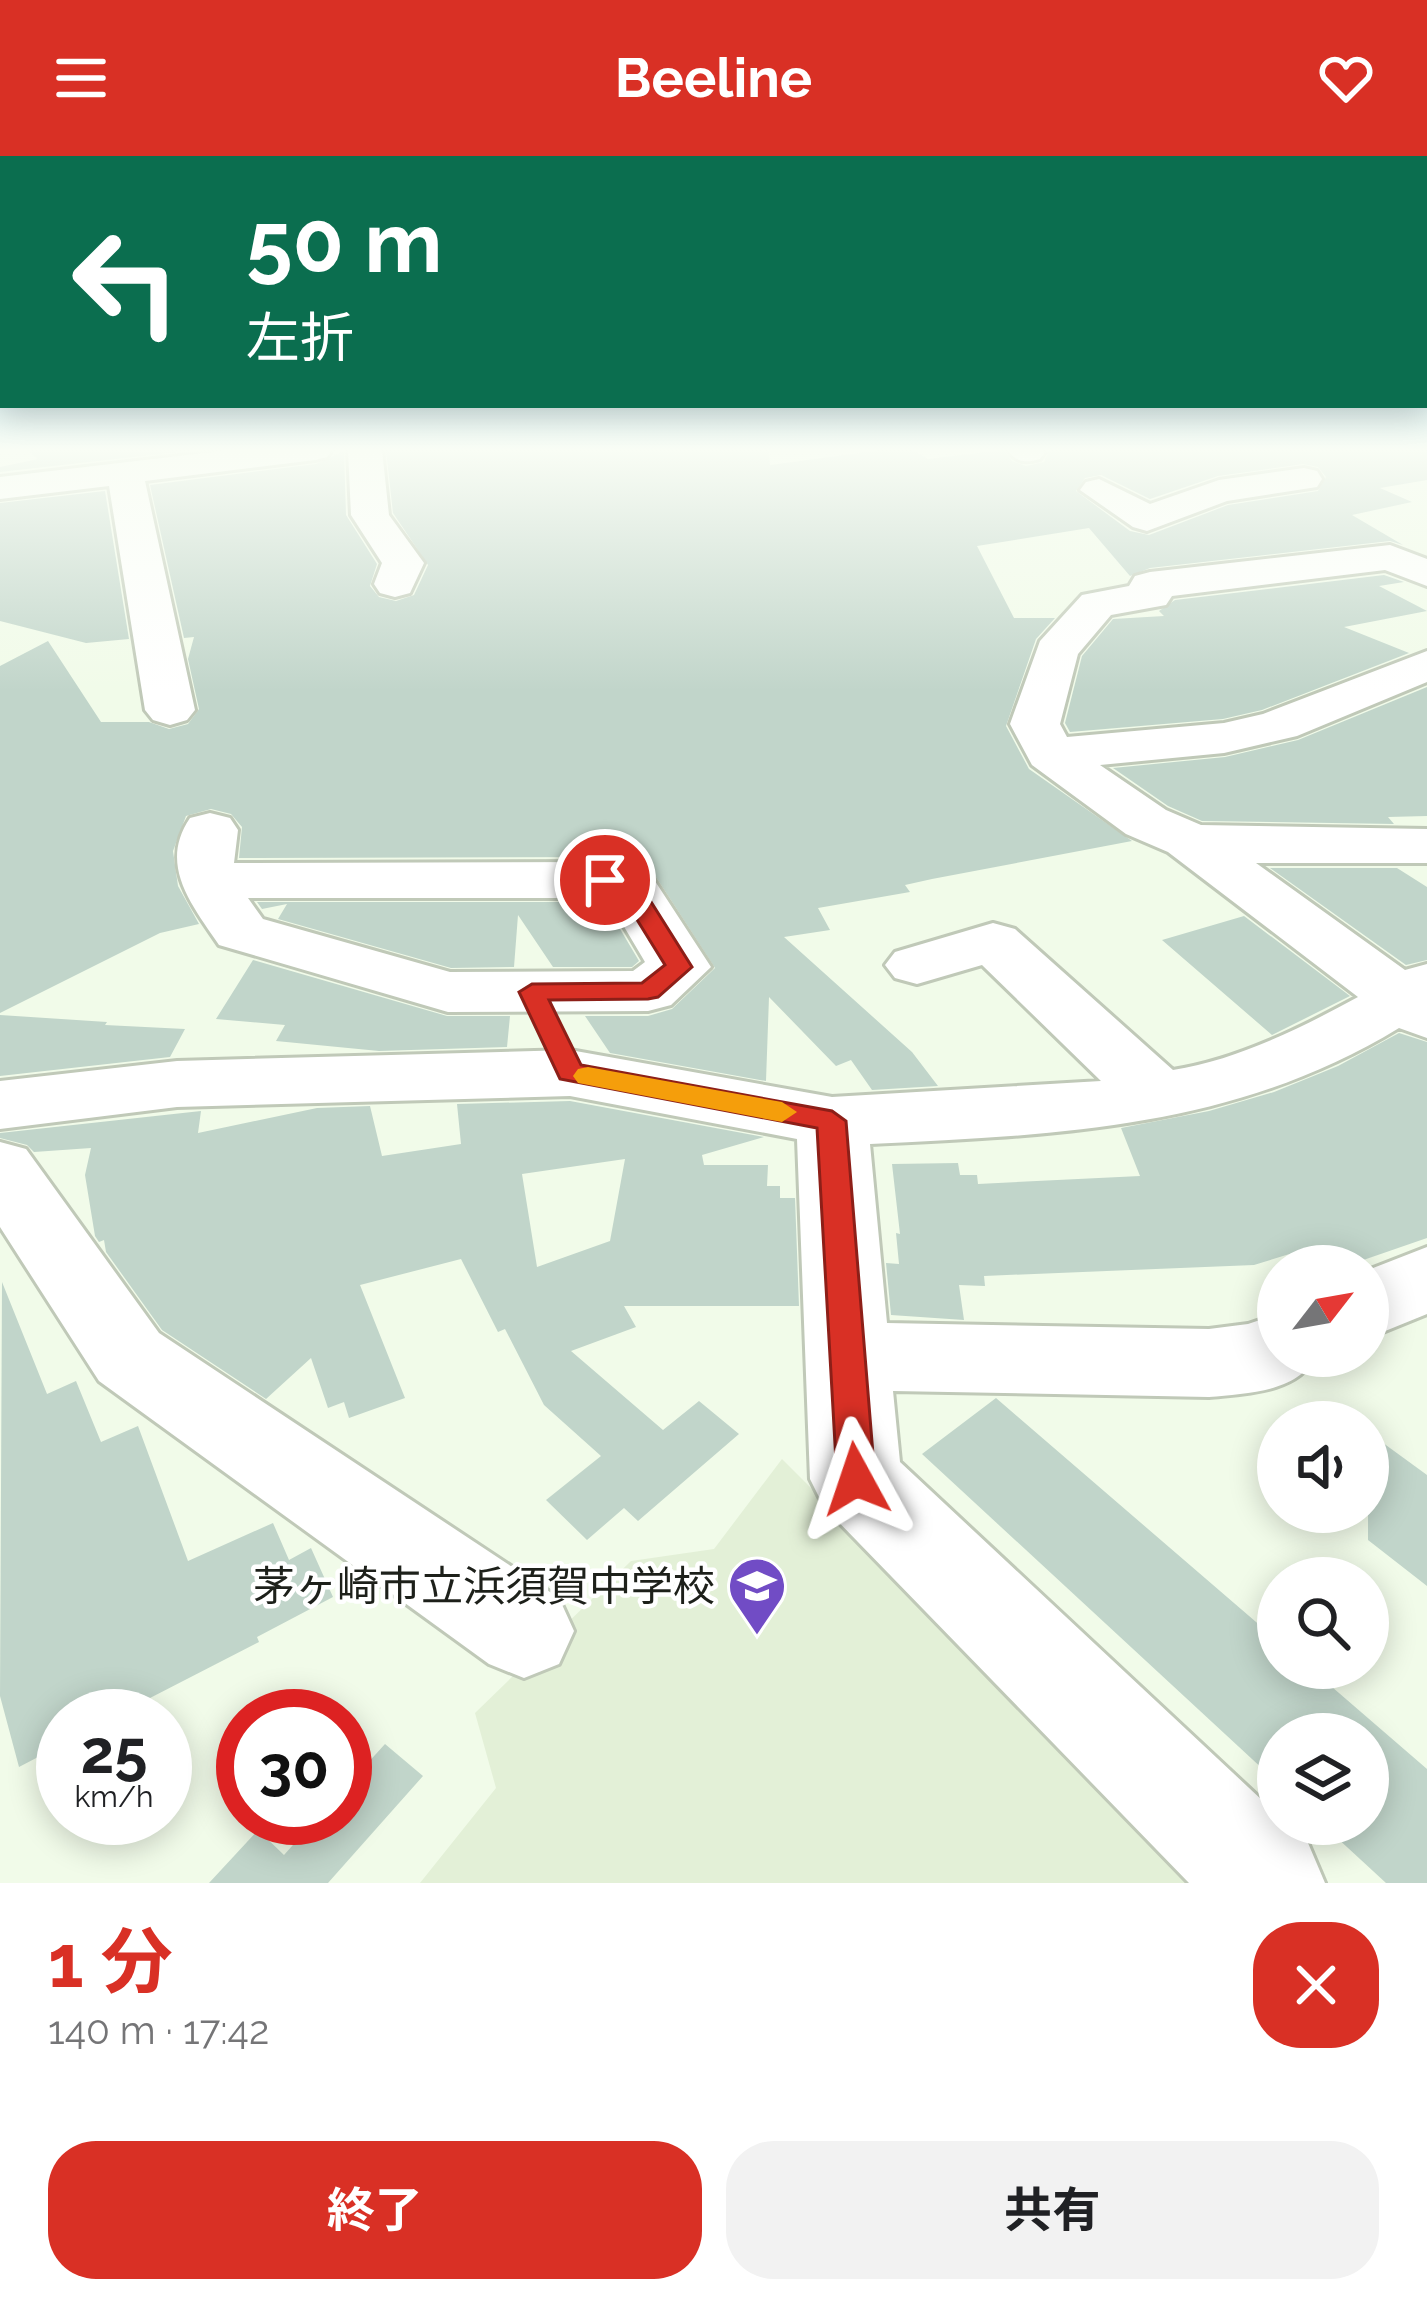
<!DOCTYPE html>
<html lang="ja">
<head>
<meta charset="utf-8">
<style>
  body { margin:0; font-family:Raleway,"Noto Sans JP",sans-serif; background:#f2f2f2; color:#202124; height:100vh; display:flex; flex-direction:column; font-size:45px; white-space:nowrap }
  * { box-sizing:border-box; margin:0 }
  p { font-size:39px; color:#757577 }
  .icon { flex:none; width:66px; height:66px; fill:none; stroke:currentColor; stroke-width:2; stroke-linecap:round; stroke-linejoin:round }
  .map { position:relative; height:1727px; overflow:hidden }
  .panel { display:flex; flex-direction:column; background:#fff; flex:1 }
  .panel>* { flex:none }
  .banner { position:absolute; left:0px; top:0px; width:1428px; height:252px; box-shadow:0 6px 30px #0003; background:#0b6e4f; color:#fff; overflow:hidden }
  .needle { width:78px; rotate:59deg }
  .tools { position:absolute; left:1257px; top:1089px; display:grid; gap:24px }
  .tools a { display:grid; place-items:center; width:132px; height:132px; border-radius:50%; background:#fff; box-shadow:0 6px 30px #0003; font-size:60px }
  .speed { position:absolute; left:36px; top:1533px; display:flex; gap:24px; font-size:60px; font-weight:700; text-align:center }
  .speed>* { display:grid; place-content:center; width:156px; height:156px; border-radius:50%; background:#fff; box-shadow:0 6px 30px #0003; line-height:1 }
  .speed small { font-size:30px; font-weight:400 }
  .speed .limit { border:18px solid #d22; background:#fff; color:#111 }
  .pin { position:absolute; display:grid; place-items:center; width:102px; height:102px; color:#fff; margin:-51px; border:6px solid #fff; border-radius:50%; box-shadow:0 3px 12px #0007 }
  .me { position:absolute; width:132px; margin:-66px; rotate:355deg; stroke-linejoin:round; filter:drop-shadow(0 0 9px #0008) }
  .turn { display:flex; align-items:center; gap:42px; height:252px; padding:0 48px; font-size:54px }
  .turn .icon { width:156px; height:156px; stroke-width:2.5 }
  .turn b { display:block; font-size:84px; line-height:102px }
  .round { display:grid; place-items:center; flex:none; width:126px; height:126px; border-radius:48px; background:#f2f2f2 }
  .head { display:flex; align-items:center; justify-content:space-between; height:204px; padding:0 48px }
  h1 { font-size:72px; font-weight:700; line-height:90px; color:#d93025 }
  .cta { display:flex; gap:24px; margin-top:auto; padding:24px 48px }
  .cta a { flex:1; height:138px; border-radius:48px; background:#d93025; color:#fff; font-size:48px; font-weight:700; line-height:138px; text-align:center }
  .cta a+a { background:#f2f2f2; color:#202124 }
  header { display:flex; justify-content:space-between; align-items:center; height:156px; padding:0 48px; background:#d93025; color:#fff; font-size:54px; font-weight:700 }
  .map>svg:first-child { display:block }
  .built { fill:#e3f0d7 }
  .building { fill:#c1d5ca; fill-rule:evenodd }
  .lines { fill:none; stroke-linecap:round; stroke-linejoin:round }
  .minor-casing { stroke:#c0c9b8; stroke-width:6 }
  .minor { fill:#fff; fill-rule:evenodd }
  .route { fill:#d93025; stroke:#8d1f18; stroke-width:3 }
  .slow { fill:#f59e0b }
  .labels { text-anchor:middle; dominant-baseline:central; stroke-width:9; stroke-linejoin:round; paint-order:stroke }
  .near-poi-label { font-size:42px; fill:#1d201a; stroke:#fff; text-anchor:end }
</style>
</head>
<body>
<header><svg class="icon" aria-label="menu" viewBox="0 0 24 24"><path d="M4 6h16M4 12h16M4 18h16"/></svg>Beeline<svg class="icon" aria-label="heart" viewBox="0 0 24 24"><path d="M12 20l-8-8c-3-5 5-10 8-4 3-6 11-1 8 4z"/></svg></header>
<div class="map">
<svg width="1427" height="1727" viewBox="0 0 1427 1727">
  <rect width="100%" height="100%" fill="#f1fbe9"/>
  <path class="built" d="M782 1303 1206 1727H420L496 1632 475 1557 631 1405 714 1393Z"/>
  <path class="building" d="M28 294H195L0 316V311L38 303Z
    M386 294H769L770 309 882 294H913L928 303 1004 294 1012 305 1026 310 1044 306 1049 294H1427V324L1380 332 1412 346 1352 359 1403 389 1390 385 1150 412 1130 420 1089 372 977 390 1014 462H1055L1036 483 1006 570 1029 613 1132 685 932 723 905 729 910 736 818 752 830 774 784 781 912 896 938 930 872 934 851 904 836 910 769 841 766 925 610 897 585 860H648L672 853 715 812 654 718 605 701 239 702 242 671 231 658 211 653 186 660 173 695 178 730 199 768 160 777 0 857V510L48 485 101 566H149L169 573 188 568 199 553 188 503 194 481 184 482 150 329 316 308 344 295 346 359 377 408 370 430 379 441 396 445 414 439 428 409 393 357ZM1303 308 1318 311 1326 321 1318 335 1228 349 1149 379 1130 375 1076 335 1085 322 1101 319 1150 343 1218 320Z
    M105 335 129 483 86 487 0 465V347Z
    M1384 419 1404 426 1379 430 1427 455 1344 471 1409 497 1262 554 1223 563 1070 576 1065 567 1082 500 1113 463 1164 460 1159 455 1175 444Z
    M1427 531V660L1388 661 1394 668 1202 665 1168 650 1113 612 1225 601 1298 584Z
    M1270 712H1397L1427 731V804L1406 809Z
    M257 746H596L607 751 639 805 632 811H553L518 759 514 811 451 812 278 763 287 748 262 753Z
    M1244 760 1350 840 1272 879 1162 784Z
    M253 804 447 860H510L507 891 379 895 276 885 285 869 216 863Z
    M0 859 107 866 105 869 185 873 170 901 0 920Z
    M1399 877 1427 886V1082L1346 1110H1326L1309 1092 1254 1109 984 1120 985 1130 959 1129 964 1164 891 1159 886 1107 899 1108 896 1077 900 1078 892 1008 958 1007 960 1019H977L978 1028 1140 1020 1121 972 1209 955 1274 936 1338 910Z
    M570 945 764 981 702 999 704 1009H768L767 1030H780V1042H795L799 1150H624L636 1171 571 1195 663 1274 699 1245 739 1278 638 1365 624 1352 587 1384 546 1344 601 1300 544 1249 505 1173 498 1176 461 1103 360 1129 405 1242 349 1262 344 1246 328 1252 311 1202 266 1243 162 1174 106 1096 104 1084 99 1086 95 1080 85 1019 91 992 34 996 27 989 0 982V977L201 955 198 977 317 952 370 950 382 1000 461 988 457 948ZM625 1003 610 1085 537 1111 522 1018Z
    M2 1126 47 1238 76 1225 101 1286 138 1270 188 1405 273 1367 289 1404 311 1392 333 1441 257 1481 259 1486 115 1560H63V1588L19 1611 0 1540Z
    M996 1242 1278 1485V1512H1310L1427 1613V1727H1386L1322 1668H1368V1578H1278V1627L922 1298Z
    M1368 1276 1427 1319V1430L1368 1384Z
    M385 1588 423 1620 328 1727H209L258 1674 284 1699 317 1662H345V1632Z"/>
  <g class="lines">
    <defs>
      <path id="minor" d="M230 294H332L327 301 315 304 145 325 195 554 187 564 170 569 153 564 145 554 109 330 0 343V321Z
        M348 294H382L389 359 424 407 410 437 395 441 380 437 374 428 382 407 351 359Z
        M1008 294H1044L1045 296 1040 303C1026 307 1016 307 1008 294Z
        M1304 312 1317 315 1322 323 1317 331 1227 345 1147 375 1133 371 1080 334 1086 326 1099 323 1150 348 1219 324Z
        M1390 389 1427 403V430L1385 414 1172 440 1166 449 1111 459 1078 498 1060 568 1067 581 1224 567 1263 558 1427 495V526L1297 580 1224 597 1100 609 1166 654 1201 669 1427 673V707H1256L1405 814 1427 808V882L1399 872C1234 973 1057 979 870 988L887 1167 1209 1173 1248 1168 1278 1158V1200H1316C1297 1237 1246 1237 1209 1241L893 1235 900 1306 1278 1659V1668H1288L1308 1687 1325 1727H1189L824 1351 810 1323 797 983 570 940 177 951 0 973V925L177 905 570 894 832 941 1101 925 982 809 917 828 895 822 885 809 895 796 993 767 1015 773 1173 914C1237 904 1301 872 1358 841L1168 696 1126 678 1032 609 1010 568 1040 485 1082 439 1129 430 1135 420 1150 416Z
        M210 657 230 662 238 674 234 707 605 706 653 722 711 811 671 849 648 855 448 856 219 789C192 749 158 709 190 662ZM248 742H597L610 747 645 806 633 815 450 816 263 763Z
        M0 986 26 993 159 1177 559 1442 574 1475 559 1508 524 1522 489 1508 99 1225 0 1071Z
        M1427 1091V1158L1368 1182V1114Z"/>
    </defs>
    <use href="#minor" class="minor-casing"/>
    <use href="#minor" class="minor"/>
  </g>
  <linearGradient id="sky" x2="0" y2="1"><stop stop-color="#67c3e2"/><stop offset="0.55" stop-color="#f9fdf5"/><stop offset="1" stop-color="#f9fdf5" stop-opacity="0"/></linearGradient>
  <rect width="1427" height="535" fill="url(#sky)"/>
  <path class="route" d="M605 717 641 730 692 811 658 841 648 843 549 844 581 909 832 955 846 965 875 1323 870 1334 856 1339 843 1334 837 1323 817 972 560 923 519 836 532 828 642 827 665 809 623 741 593 724Z"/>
  <path class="slow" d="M588 911 782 946 797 956 782 966 578 927 573 920 578 913Z"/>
  <defs>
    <symbol id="school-pin" viewBox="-11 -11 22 30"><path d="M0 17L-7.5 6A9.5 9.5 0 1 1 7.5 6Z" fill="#714cc5" stroke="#fff"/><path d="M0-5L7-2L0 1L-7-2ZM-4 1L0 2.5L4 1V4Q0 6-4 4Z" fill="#fff"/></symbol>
  </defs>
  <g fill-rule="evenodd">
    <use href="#school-pin" x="724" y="1397" width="66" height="90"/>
  </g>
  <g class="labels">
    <g class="near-poi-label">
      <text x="715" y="1430">茅ヶ崎市立浜須賀中学校</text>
    </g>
  </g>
</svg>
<div class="tools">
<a><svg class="needle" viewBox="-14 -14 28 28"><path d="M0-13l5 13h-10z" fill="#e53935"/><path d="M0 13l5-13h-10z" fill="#757577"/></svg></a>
<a><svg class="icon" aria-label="sound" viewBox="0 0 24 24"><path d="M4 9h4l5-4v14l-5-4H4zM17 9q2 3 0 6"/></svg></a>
<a><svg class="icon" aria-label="search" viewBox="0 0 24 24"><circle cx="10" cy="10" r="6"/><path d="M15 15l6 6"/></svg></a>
<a><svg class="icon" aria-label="layers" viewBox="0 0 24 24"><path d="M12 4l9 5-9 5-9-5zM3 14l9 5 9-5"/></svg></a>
</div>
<div class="speed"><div>25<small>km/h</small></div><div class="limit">30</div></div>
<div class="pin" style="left:605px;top:724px;background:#d93025"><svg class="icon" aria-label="arrive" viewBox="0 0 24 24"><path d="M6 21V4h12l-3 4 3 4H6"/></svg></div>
<svg class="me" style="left:856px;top:1323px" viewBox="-20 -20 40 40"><path d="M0-17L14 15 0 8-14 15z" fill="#d93025" stroke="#fff" stroke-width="4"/></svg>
<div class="banner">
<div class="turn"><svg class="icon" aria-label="left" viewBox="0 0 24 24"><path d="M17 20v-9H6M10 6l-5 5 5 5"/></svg><div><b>50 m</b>左折</div></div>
</div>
</div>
<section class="panel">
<div class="head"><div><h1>1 分</h1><p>140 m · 17:42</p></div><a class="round" style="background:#d93025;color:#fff"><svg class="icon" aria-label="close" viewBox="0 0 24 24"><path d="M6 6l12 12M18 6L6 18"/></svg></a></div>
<div class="cta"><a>終了</a><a>共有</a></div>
</section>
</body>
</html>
